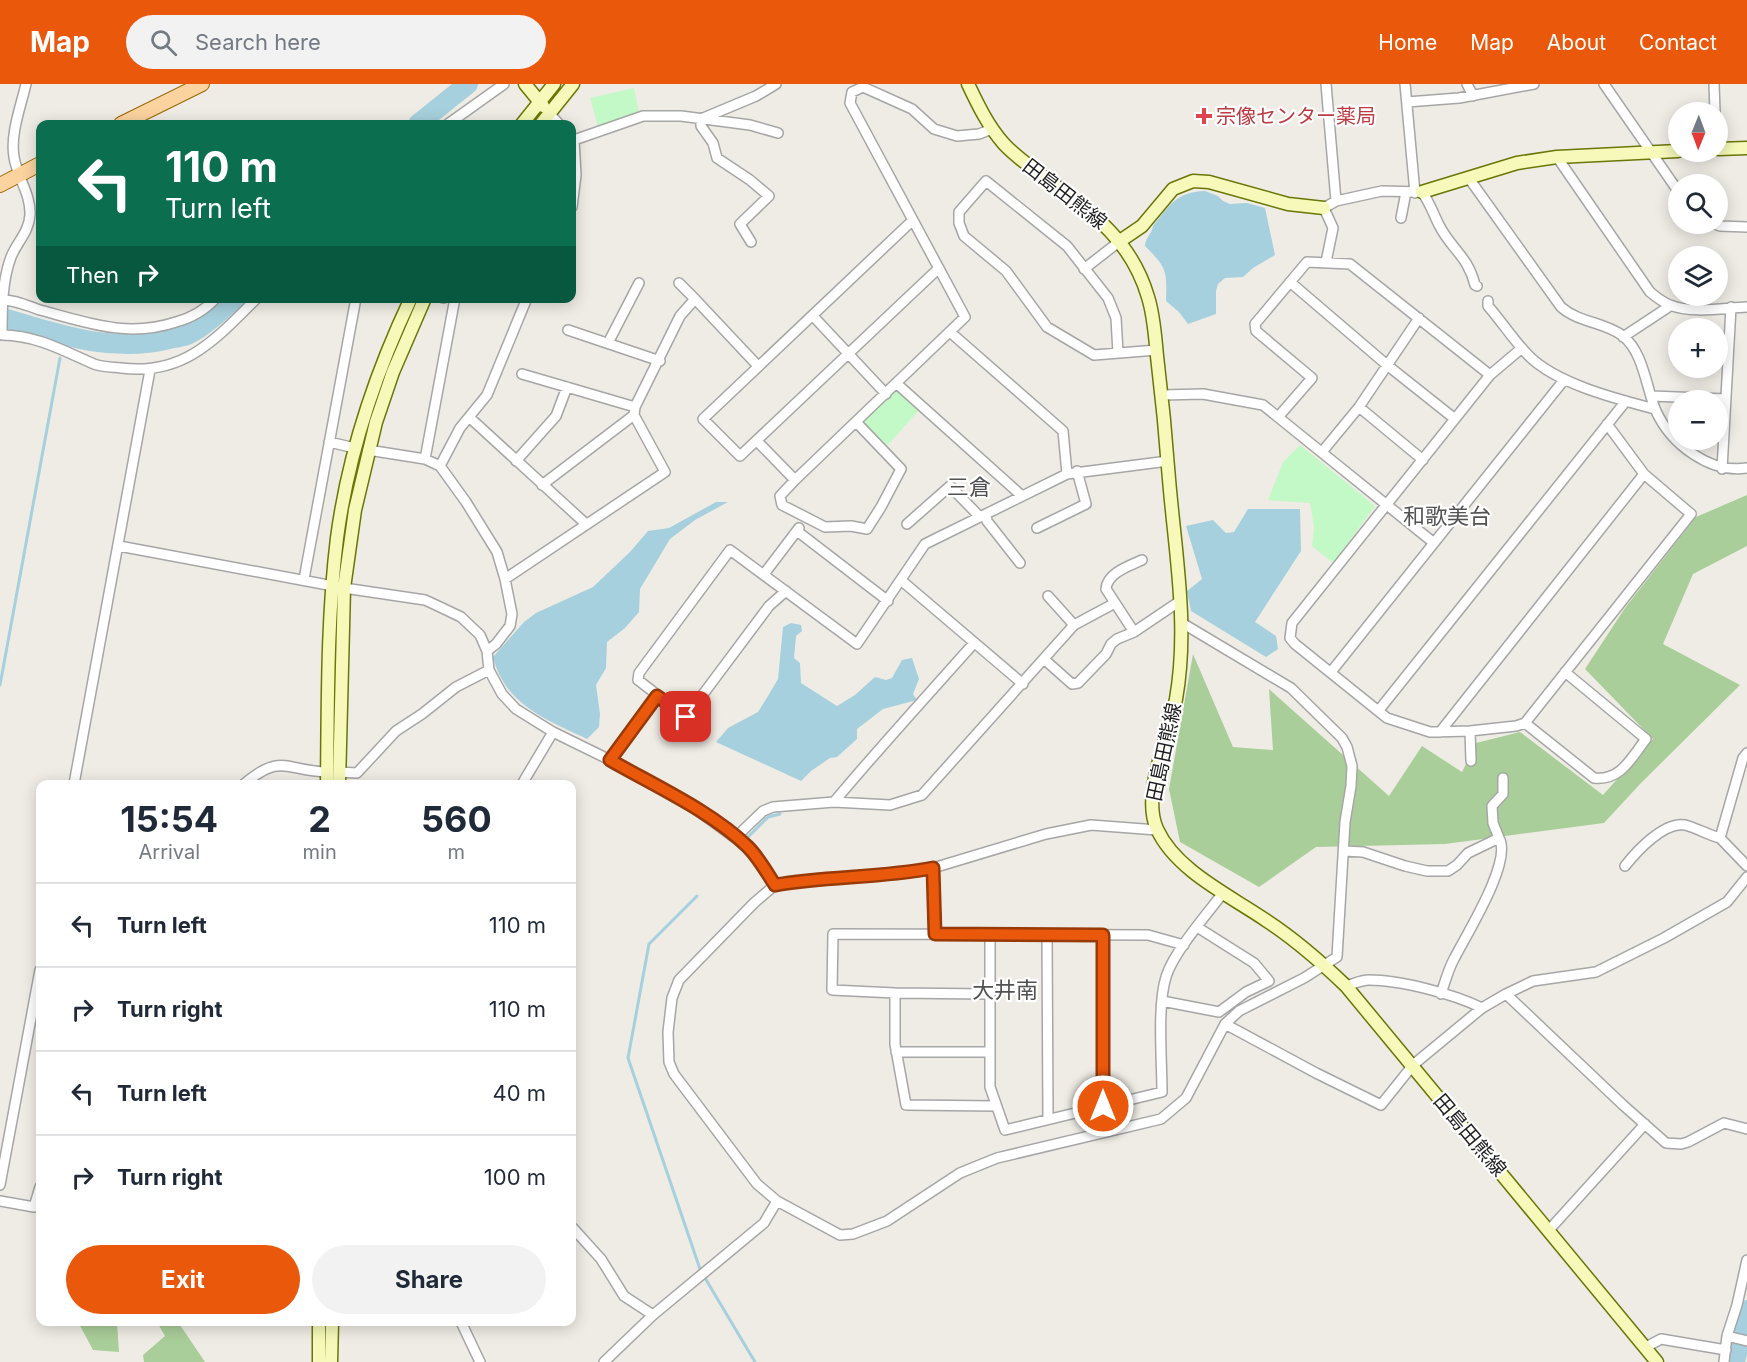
<!DOCTYPE html>
<html lang="en">
<head>
<meta charset="utf-8">
<style>
  body { margin:0; font-family:Inter,"Noto Sans JP",sans-serif; background:#f2f2f3; color:#1f2937; height:100vh; display:flex; flex-direction:column; font-size:22px; white-space:nowrap }
  * { box-sizing:border-box; margin:0 }
  p { font-size:20px; color:#747a83 }
  .icon { flex:none; width:33px; height:33px; fill:none; stroke:currentColor; stroke-width:2; stroke-linecap:round; stroke-linejoin:round }
  .map { position:relative; flex:1; overflow:hidden }
  .drawer { position:absolute; left:36px; top:696px; width:540px; height:546px; display:flex; flex-direction:column; background:#fff; border-radius:12px; box-shadow:0 3px 15px #0003 }
  .drawer>* { flex:none }
  .hud { position:absolute; left:36px; top:36px; width:540px; height:183px; border-radius:12px; box-shadow:0 3px 15px #0003; background:#0b6e4f; color:#fff; overflow:hidden }
  .needle { width:39px; rotate:181deg }
  .controls { position:absolute; left:1668px; top:18px; display:grid; gap:12px }
  .controls a { display:grid; place-items:center; width:60px; height:60px; border-radius:50%; background:#fff; box-shadow:0 3px 15px #0003; font-size:30px }
  .pin { position:absolute; display:grid; place-items:center; width:51px; height:51px; color:#fff; margin:-26px; border-radius:12px; box-shadow:0 3px 9px #0006 }
  .me { position:absolute; width:66px; margin:-33px; rotate:0deg; stroke-linejoin:round; filter:drop-shadow(0 0 4px #0008) }
  .turn { display:flex; align-items:center; gap:21px; height:126px; padding:0 30px; font-size:27px }
  .turn .icon { width:78px; height:78px; stroke-width:2.5 }
  .turn b { display:block; font-size:42px; line-height:51px }
  .then { display:flex; align-items:center; height:57px; padding:0 30px; background:#0003; gap:12px; font-size:22px }
  .eta { display:flex; justify-content:space-evenly; align-items:center; height:102px; text-align:center }
  .eta b { font-size:36px; font-weight:700; line-height:42px }
  .action { display:flex; gap:12px; margin-top:auto; padding:12px 30px }
  .action a { flex:1; height:69px; border-radius:36px; background:#ea580c; color:#fff; font-size:24px; font-weight:700; line-height:69px; text-align:center }
  .action a+a { background:#f2f2f3; color:#1f2937 }
  ul { padding:0; list-style:none }
  li { display:flex; align-items:center; gap:18px; height:84px; padding:0 30px; border-top:2px solid #e0e1e3 }
  li div { flex:1 }
  li b { display:block; font-size:22px }
  li em { font-style:normal }
  header { display:flex; align-items:center; gap:36px; box-sizing:border-box; height:84px; padding:0 30px; background:#ea580c; color:#fff }
  header strong { font-size:28px }
  nav { display:flex; gap:33px; margin-inline-start:auto; font-size:21px }
  .search { width:420px; height:54px; background:#f2f2f3; display:flex; align-items:center; gap:15px; box-sizing:border-box; padding:0 21px; border-radius:33px; color:#747a83; font-size:22px }
  .map>svg:first-child { display:block }
  .forest { fill:#aace9a }
  .park { fill:#c2f9c7 }
  .water { fill:#a6d0dd }
  .lines { fill:none; stroke-linecap:round; stroke-linejoin:round }
  .stream { stroke:#a6d0dd; stroke-width:3 }
  .river { stroke:#a6d0dd; stroke-width:20 }
  .street-casing { stroke:#a6a6a6; stroke-width:12 }
  .secondary-casing { stroke:#6a7606; stroke-width:15 }
  .primary-casing { stroke:#986501; stroke-width:16 }
  .street { stroke:#fff; stroke-width:9 }
  .secondary { stroke:#f6f9ba; stroke-width:12 }
  .primary { stroke:#fbd39f; stroke-width:14 }
  .route-casing { stroke:#983908; stroke-width:15 }
  .route { stroke:#ea580c; stroke-width:10 }
  .health-dot { fill:#e0444e; stroke:#fff; stroke-width:2 }
  .labels { text-anchor:middle; dominant-baseline:central; stroke-width:4.5; stroke-linejoin:round; paint-order:stroke }
  .health-label { font-size:20px; fill:#be3a42; stroke:#fff; text-anchor:start }
  .street-label { font-size:20px; fill:#1f1f1f; stroke:#fff }
  .quarter-label { font-size:22px; fill:#525252; stroke:#fff }
</style>
</head>
<body>
<header>
<strong>Map</strong>
<div class="search"><svg class="icon" aria-label="search" viewBox="0 0 24 24"><circle cx="10" cy="10" r="6"/><path d="M15 15l6 6"/></svg>Search here</div>
<nav><a>Home</a><a>Map</a><a>About</a><a>Contact</a></nav>
</header>
<div class="map">
<svg width="1747" height="1278" viewBox="0 0 1747 1278">
  <rect width="100%" height="100%" fill="#efece5"/>
  <path class="forest" d="M1747 411V462L1693 490 1663 560 1740 601 1641 699 1604 739 1445 760 1316 763 1259 803 1180 758 1169 705 1193 570 1233 663 1273 666 1269 605 1389 712 1422 662 1462 688 1476 659 1520 648 1603 711 1653 655 1585 585 1625 524 1696 433Z
    M78 1238H117L119 1268 93 1266Z
    M157 1238H178L205 1278H144L143 1271 165 1252Z"/>
  <path class="park" d="M634 4 639 29 598 43 590 14Z
    M895 307H899L919 326 886 363 865 341 864 336Z
    M1300 361 1375 422 1333 479 1312 462 1314 443 1310 419 1268 416 1283 378Z"/>
  <path class="water" d="M1205 107 1218 112 1223 117 1230 120 1247 119 1265 124 1275 171 1253 184 1243 193 1225 194 1218 200 1216 207V230L1188 240 1179 228 1166 217C1167 187 1167 184 1145 162 1145 154 1152 150 1153 142 1170 121 1176 108 1205 107Z
    M716 418H728L695 436 670 455 640 505 639 528 625 544 607 558 606 584 596 601 600 630 599 643 587 655C547 636 505 621 493 573L524 538 536 529 593 503 630 468 648 447 669 444Z
    M1248 425H1300L1301 467 1255 538 1276 552 1278 565 1266 573 1191 527 1187 507 1202 495 1186 442 1213 436 1226 449 1234 448Z
    M791 539 801 541 802 547 796 552 794 574 800 579 801 599 837 622 855 611 875 593 886 596 892 594 902 576 912 574 919 595 913 610 917 616 883 625 857 645V655L837 673 830 674 811 687 801 697 716 658 728 644 758 628 768 612 778 595 783 543Z"/>
  <g class="lines">
    <path class="stream" d="M0 601 60 274
      M749 752 768 733 780 730
      M697 812 649 860 628 974 700 1185
      M705 1194 755 1278"/>
    <path class="river" d="M418 40 468 0
      M0 233C55 249 111 270 169 255 174 254 181 253 187 251 203 244 222 226 235 214
      M1735 1278 1747 1226"/>
    <defs>
      <path id="street" d="M26 0C21 22 10 50 14 73 17 93 31 110 30 131 29 148 17 158 11 173 2 197 2 225 2 251 36 251 64 267 94 280 102 283 112 283 121 284 184 292 216 255 257 214
        M1326 0 1336 117
        M1405 0 1415 109
        M1467 0 1473 12
        M1604 0 1678 107
        M1714 0 1715 28
        M1407 18 1459 14 1534 0
        M550 30 559 40
        M701 35V42L713 59 717 74 750 96 769 112 740 140 751 158
        M701 35 756 12 776 0
        M448 40 504 0
        M572 54 574 56 576 91 572 123
        M574 56 643 32H681L750 41 778 49
        M1557 73 1650 208C1656 213 1662 218 1670 221 1692 230 1723 224 1747 223
        M1468 93 1561 223C1579 239 1605 238 1623 252 1644 269 1646 304 1656 327 1671 360 1710 390 1747 384
        M1401 134 1406 108
        M913 136 703 335 740 372 939 184
        M1715 140 1720 142 1747 143
        M1326 178 1333 144 1324 124 1336 117 1382 107 1422 108C1430 119 1433 129 1439 141 1451 165 1468 172 1475 201L1477 202
        M1084 185 1120 157
        M1290 198 1387 281 1455 335
        M679 199 695 215
        M443 214H444
        M0 216C13 215 28 222 40 226 88 239 128 254 176 238 191 234 205 226 216 214
        M1488 217V222C1502 238 1514 257 1529 272 1557 300 1617 315 1655 325
        M813 232 886 310
        M568 246 660 277
        M950 248 1063 347 1067 390
        M1623 253 1670 222
        M608 259 639 199
        M1522 264 1490 291 1292 539 1290 554 1295 560 1387 634 1430 648 1470 647 1516 642 1525 639 1691 430 1644 390 1607 340
        M1118 269 1116 234 1108 214 1067 162 986 97 959 128V139L964 152 1006 187 1047 243 1094 271 1157 266
        M522 290 635 323
        M896 299 1022 412
        M1162 311 1203 310 1263 321 1434 459
        M1652 312 1726 315
        M1359 323 1423 376
        M1279 332 1312 294 1256 247 1255 240 1307 178 1350 180 1490 291
        M469 333 586 440
        M857 339 901 385 881 423 867 445 851 442 825 443 782 421 780 412 795 396 965 233 850 19 852 8 863 3 912 25 934 45 957 52 979 50 992 45
        M757 357 795 396
        M329 358 355 364
        M368 366 425 375 440 382 466 418 497 468 505 495 512 530 510 542 496 560 487 567
        M1322 368 1359 323 1419 234
        M425 375 455 214
        M516 377 556 332 567 303
        M440 382 460 344 487 311 527 214
        M1722 385 1731 223
        M542 401 634 331
        M986 430 987 437 1020 479
        M907 440 950 402 980 433
        M1037 444 1086 420 1077 387
        M797 447 888 517
        M119 462 344 504 425 516 438 522 461 533 480 551 487 567 489 586 502 610 516 625 553 648 610 676 697 726 750 765 775 801
        M764 490 799 444
        M304 495 356 214
        M505 495 665 388 634 331 635 323 680 232 695 215 758 282
        M902 497 1023 600
        M786 507 769 522 686 633 638 596 639 589 730 466 857 560 925 460 1067 390 1168 377
        M1048 512 1074 541
        M1134 548 1106 505C1107 489 1129 482 1142 476
        M1045 576 1072 600 1078 599 1106 570 1111 560 1117 555 1134 548 1180 517
        M1331 588 1564 296
        M1379 626 1626 317
        M1525 639 1594 694C1621 697 1631 674 1646 655L1565 588
        M1470 647 1471 677
        M1440 648 1644 390
        M1747 669 1743 674 1720 754 1747 782
        M610 676 657 612
        M339 688 357 689 396 647 422 630 456 603 489 586
        M74 700 150 286
        M244 700C282 668 285 687 327 688
        M522 700 553 648
        M834 718C879 664 927 612 974 559
        M1157 746 1091 741 1046 750 933 784 899 790 808 796 775 801 754 819 679 896 672 914 668 948 669 978 674 990 757 1100 777 1117 840 1151 853 1150 887 1137 960 1089 997 1074 1161 1035 1186 1014 1225 940 1239 927 1304 894 1337 873 1345 738 1351 702 1352 682 1347 663 1342 654 1291 604 1182 539
        M736 753 763 727 773 723 834 718 890 721 922 711 1074 541 1115 519
        M1499 754 1493 739 1492 722 1503 710V694
        M1344 767 1363 768 1405 782 1427 787H1448L1457 781 1468 769 1499 754C1513 777 1466 851 1454 875 1448 886 1445 898 1441 910
        M1625 782C1636 768 1664 737 1685 741 1697 744 1708 751 1720 754
        M933 784 935 851
        M990 850V1003L1005 1046 1162 1008C1162 977 1157 921 1166 893 1173 869 1207 830 1223 809
        M1047 850 1048 1035
        M1103 851V1022
        M1346 902C1353 900 1361 896 1369 896 1400 896 1454 910 1482 924
        M895 909V960L906 1021 996 1022
        M989 910 895 909 832 906 833 850 1148 851 1184 861
        M1506 910 1623 1021 1666 1059 1681 1060 1688 1058 1724 1039 1747 1045
        M1162 917 1219 928 1246 908 1269 897 1254 879 1197 843
        M1225 940 1316 989 1381 1021 1413 981 1482 924 1506 910 1533 897 1596 888 1664 854 1727 818 1747 793
        M896 968H989
        M0 1101 40 886
        M0 1117 34 1123 40 1103
        M572 1143 601 1175 624 1212 653 1231
        M1549 1146 1645 1040
        M461 1238 480 1278
        M1727 1252 1747 1257
        M1646 1263 1661 1255 1726 1266
        M604 1278 653 1231 764 1139 777 1117
        M1724 1278 1727 1252 1737 1221 1747 1176"/>
      <path id="secondary" d="M525 0 543 22
        M968 0C978 21 988 42 1004 60 1016 73 1031 83 1045 94 1091 128 1131 155 1148 213 1154 232 1155 252 1157 272 1162 313 1166 354 1169 395 1175 468 1189 542 1176 615 1169 652 1141 710 1157 745 1176 787 1231 812 1267 837 1296 856 1321 878 1346 902L1657 1278
        M522 40 554 0
        M541 40 573 0
        M1718 65 1747 64
        M1422 108 1517 79 1557 73 1678 67
        M1120 157 1142 142 1173 105 1193 97 1209 98 1288 120 1324 124
        M327 700C328 618 327 536 337 454 348 371 375 290 411 214
        M339 700 344 504 355 426 376 338 393 288 425 214
        M319 1278V1238
        M331 1278 332 1238"/>
      <path id="primary" d="M121 40 202 0
        M0 101 40 80"/>
    </defs>
    <use href="#street" class="street-casing"/>
    <use href="#secondary" class="secondary-casing"/>
    <use href="#primary" class="primary-casing"/>
    <use href="#street" class="street"/>
    <use href="#secondary" class="secondary"/>
    <use href="#primary" class="primary"/>
  </g>
  <g class="lines">
    <defs>
      <path id="route" d="M686 633 657 612 610 676C655 702 711 727 748 763 759 774 767 789 775 801 827 792 881 794 933 784L935 850 1103 851V1022"/>
    </defs>
    <use href="#route" class="route-casing"/>
    <use href="#route" class="route"/>
  </g>
  <path class="health-dot" d="M1201 23h6v6h6v6h-6v6h-6v-6h-6v-6h6z"/>
  <g class="labels">
    <g class="health-label">
      <text x="1216" y="32">宗像センター薬局</text>
    </g>
    <g class="street-label">
      <text transform="translate(1065 110) rotate(38)">田島田熊線</text>
      <text transform="translate(1164 668) rotate(-78)">田島田熊線</text>
      <text transform="translate(1470 1051) rotate(50)">田島田熊線</text>
    </g>
    <g class="quarter-label">
      <text x="969" y="403">三倉</text>
      <text x="1447" y="432">和歌美台</text>
      <text x="1005" y="906">大井南</text>
    </g>
  </g>
</svg>
<div class="controls">
<a><svg class="needle" viewBox="-14 -14 28 28"><path d="M0-13l5 13h-10z" fill="#e53935"/><path d="M0 13l5-13h-10z" fill="#747a83"/></svg></a>
<a><svg class="icon" aria-label="search" viewBox="0 0 24 24"><circle cx="10" cy="10" r="6"/><path d="M15 15l6 6"/></svg></a>
<a><svg class="icon" aria-label="layers" viewBox="0 0 24 24"><path d="M12 4l9 5-9 5-9-5zM3 14l9 5 9-5"/></svg></a>
<a>+</a>
<a>−</a>
</div>
<div class="pin" style="left:686px;top:633px;background:#d93025"><svg class="icon" aria-label="arrive" viewBox="0 0 24 24"><path d="M6 21V4h12l-3 4 3 4H6"/></svg></div>
<svg class="me" style="left:1103px;top:1022px" viewBox="-20 -20 40 40"><circle r="17" fill="#ea580c" stroke="#fff" stroke-width="3"/><path d="M0-11L8 9 0 5-8 9z" fill="#fff"/></svg>
<div class="hud">
<div class="turn"><svg class="icon" aria-label="left" viewBox="0 0 24 24"><path d="M17 20v-9H6M10 6l-5 5 5 5"/></svg><div><b>110 m</b>Turn left</div></div>
<div class="then">Then<svg class="icon" aria-label="right" viewBox="0 0 24 24"><path d="M7 20v-9h11M14 6l5 5-5 5"/></svg></div>
</div>
<section class="drawer">
<div class="eta">
<div><b>15:54</b><p>Arrival</p></div>
<div><b>2</b><p>min</p></div>
<div><b>560</b><p>m</p></div>
</div>
<ul>
<li><svg class="icon" aria-label="left" viewBox="0 0 24 24"><path d="M17 20v-9H6M10 6l-5 5 5 5"/></svg><div><b>Turn left</b></div><em>110 m</em></li>
<li><svg class="icon" aria-label="right" viewBox="0 0 24 24"><path d="M7 20v-9h11M14 6l5 5-5 5"/></svg><div><b>Turn right</b></div><em>110 m</em></li>
<li><svg class="icon" aria-label="left" viewBox="0 0 24 24"><path d="M17 20v-9H6M10 6l-5 5 5 5"/></svg><div><b>Turn left</b></div><em>40 m</em></li>
<li><svg class="icon" aria-label="right" viewBox="0 0 24 24"><path d="M7 20v-9h11M14 6l5 5-5 5"/></svg><div><b>Turn right</b></div><em>100 m</em></li>
</ul>
<div class="action"><a>Exit</a><a>Share</a></div>
</section>
</div>
</body>
</html>
